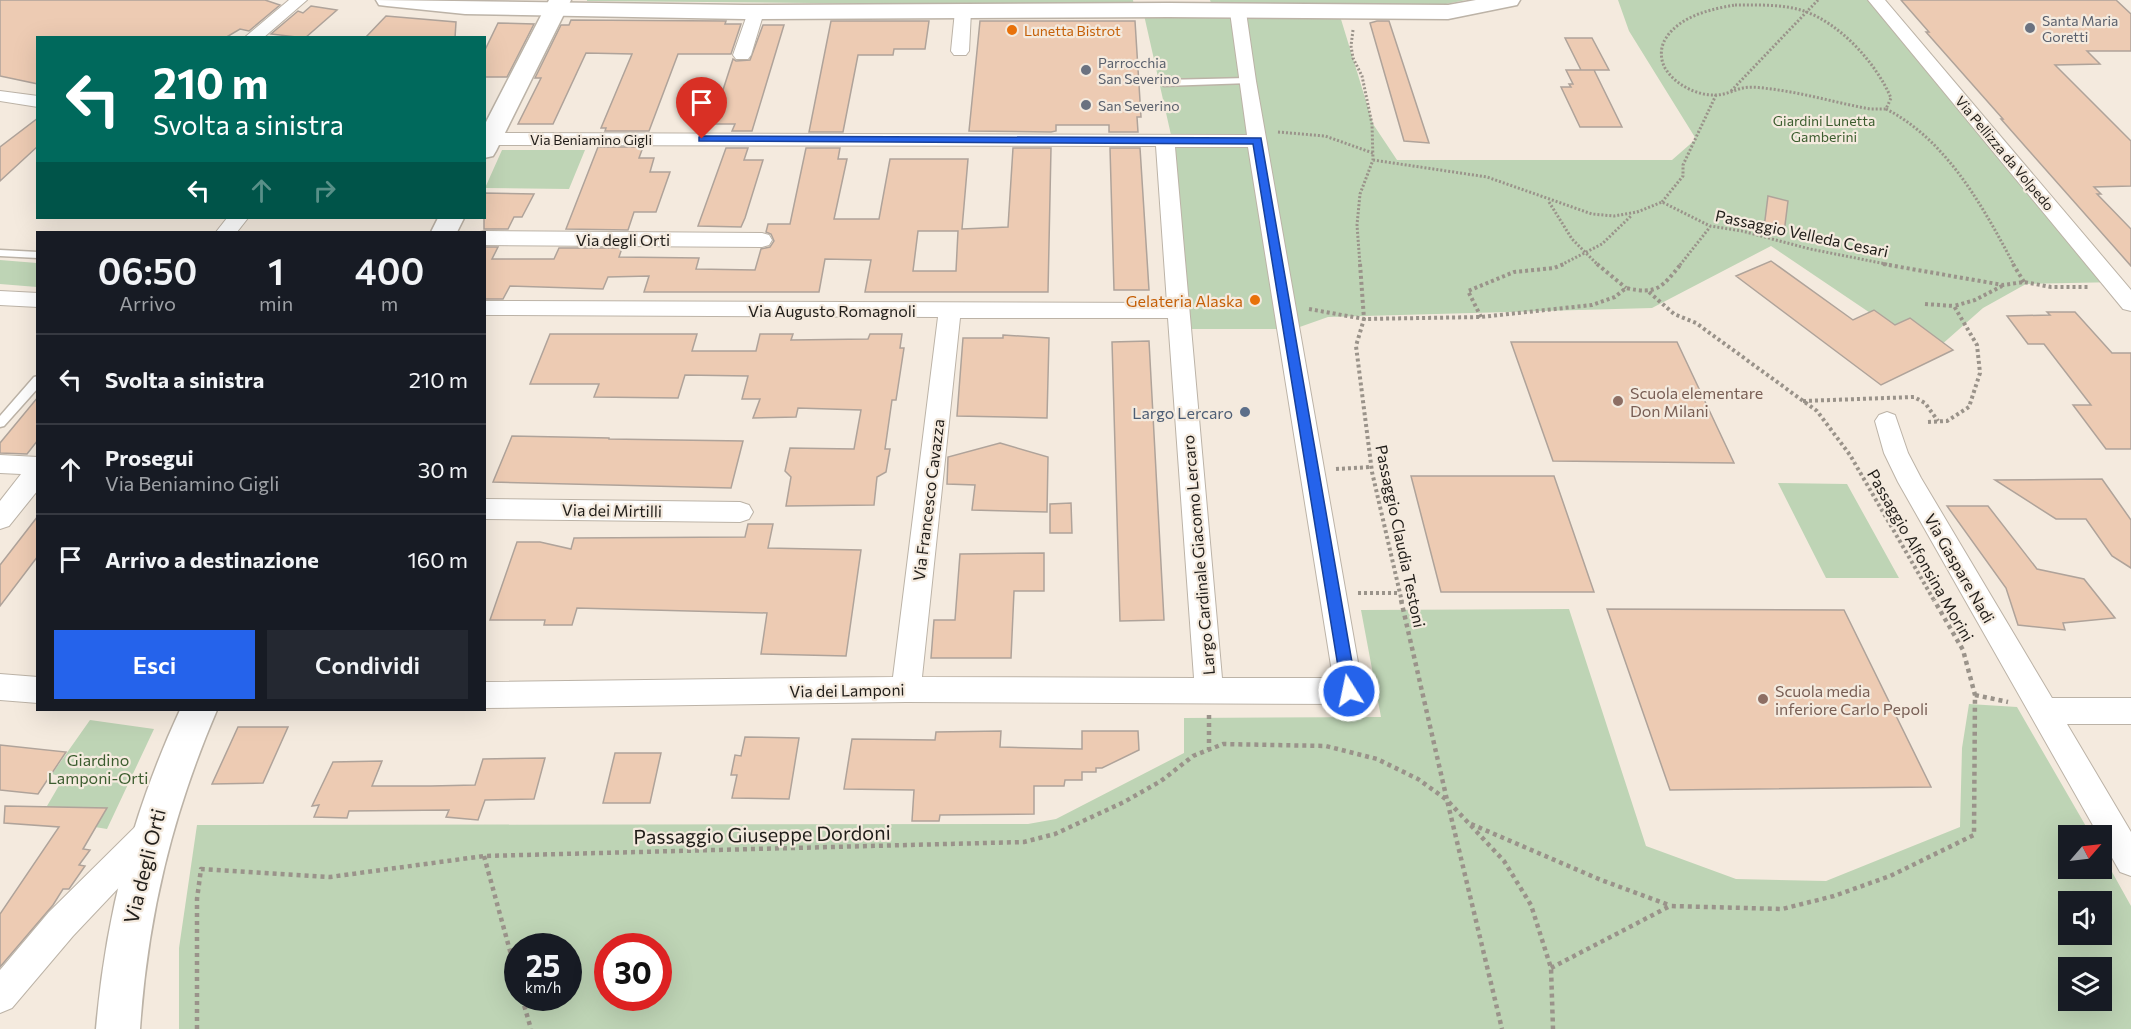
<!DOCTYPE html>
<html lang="it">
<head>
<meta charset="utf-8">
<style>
  body { margin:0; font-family:Commissioner,sans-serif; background:#242831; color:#f1f3f6; height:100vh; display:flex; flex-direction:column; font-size:22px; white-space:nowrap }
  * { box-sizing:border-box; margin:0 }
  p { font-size:20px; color:#9ea1a6 }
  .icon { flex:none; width:33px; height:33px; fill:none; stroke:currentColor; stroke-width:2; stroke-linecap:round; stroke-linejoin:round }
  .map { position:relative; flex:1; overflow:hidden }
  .side { position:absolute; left:36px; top:231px; width:450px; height:480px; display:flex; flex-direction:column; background:#171b24; border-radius:0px; box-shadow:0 6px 24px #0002 }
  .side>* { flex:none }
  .banner { position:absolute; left:36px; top:36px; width:450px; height:183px; border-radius:0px; box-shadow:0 6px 24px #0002; background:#00695c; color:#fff; overflow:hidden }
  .needle { width:39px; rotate:62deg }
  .buttons { position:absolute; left:2058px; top:825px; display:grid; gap:12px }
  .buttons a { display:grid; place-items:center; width:54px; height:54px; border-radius:0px; background:#171b24; box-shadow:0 6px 24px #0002; font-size:30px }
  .speed { position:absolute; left:504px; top:933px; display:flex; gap:12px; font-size:30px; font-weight:700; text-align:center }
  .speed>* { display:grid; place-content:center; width:78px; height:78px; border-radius:50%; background:#171b24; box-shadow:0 6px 24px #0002; line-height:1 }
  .speed small { font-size:15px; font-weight:400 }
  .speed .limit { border:9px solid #d22; background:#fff; color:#111 }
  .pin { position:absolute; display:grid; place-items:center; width:51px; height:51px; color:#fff; margin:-62px -26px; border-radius:50% 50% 50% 0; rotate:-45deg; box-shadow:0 0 6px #0007 }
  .pin .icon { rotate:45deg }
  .me { position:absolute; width:66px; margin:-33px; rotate:350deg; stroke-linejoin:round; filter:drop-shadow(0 0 4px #0008) }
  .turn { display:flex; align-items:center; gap:21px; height:126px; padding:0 18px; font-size:27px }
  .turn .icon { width:78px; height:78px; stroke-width:2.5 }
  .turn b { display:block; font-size:42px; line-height:51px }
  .lanes { display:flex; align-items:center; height:57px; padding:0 18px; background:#0003; justify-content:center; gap:30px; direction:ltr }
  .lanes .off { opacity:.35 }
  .eta { display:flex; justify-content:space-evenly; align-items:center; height:102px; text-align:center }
  .eta b { font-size:36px; font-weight:600; line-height:42px }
  .cta { display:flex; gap:12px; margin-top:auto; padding:12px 18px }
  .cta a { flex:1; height:69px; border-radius:0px; background:#2563eb; color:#fff; font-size:24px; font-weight:600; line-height:69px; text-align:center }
  .cta a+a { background:#242831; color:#f1f3f6 }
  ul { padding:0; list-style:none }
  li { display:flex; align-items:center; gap:18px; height:90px; padding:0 18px; border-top:2px solid #363941 }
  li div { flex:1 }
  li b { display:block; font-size:22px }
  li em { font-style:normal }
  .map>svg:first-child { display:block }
  .green { fill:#bed4b5; fill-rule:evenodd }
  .building { fill:#edcbb3; stroke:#afa39a; stroke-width:1.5; fill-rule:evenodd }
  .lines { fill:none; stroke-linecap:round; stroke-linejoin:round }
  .lane-casing { stroke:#bcb3a7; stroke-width:3 }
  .street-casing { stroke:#bcb3a7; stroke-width:2 }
  .secondary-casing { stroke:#bcb3a7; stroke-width:3 }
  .primary-casing { stroke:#bcb3a7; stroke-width:3 }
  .path-far2 { stroke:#9a938a; stroke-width:3; stroke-dasharray:2 2; stroke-linecap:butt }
  .path-far1 { stroke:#9a938a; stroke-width:4; stroke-dasharray:3 3; stroke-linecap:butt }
  .path { stroke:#9a938a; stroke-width:4.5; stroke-dasharray:4 4; stroke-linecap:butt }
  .lane { fill:#fff; fill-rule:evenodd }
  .street { fill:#fff; fill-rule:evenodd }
  .secondary { fill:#fff; fill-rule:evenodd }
  .primary { fill:#fff; fill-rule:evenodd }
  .route { fill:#2563eb; stroke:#184099; stroke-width:1.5 }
  .worship-dot { fill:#6b7280; stroke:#f4eade; stroke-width:2 }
  .food-dot { fill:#e8710a; stroke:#f4eade; stroke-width:2 }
  .education-dot { fill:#8d6e63; stroke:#f4eade; stroke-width:2 }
  .service-dot { fill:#5c6f8a; stroke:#f4eade; stroke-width:2 }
  .labels { text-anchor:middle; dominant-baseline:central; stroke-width:4.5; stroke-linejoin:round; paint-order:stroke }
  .far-worship-label { font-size:14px; fill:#5b616d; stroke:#f4eade; text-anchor:start }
  .far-food-label { font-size:14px; fill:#c56008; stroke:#f4eade; text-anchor:start }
  .far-park-label { font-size:14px; fill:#3c5d2f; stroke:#f4eade }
  .far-street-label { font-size:14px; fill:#201d19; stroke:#f4eade }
  .street-label { font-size:16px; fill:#201d19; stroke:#f4eade }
  .food-label { font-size:16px; fill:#c56008; stroke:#f4eade; text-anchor:end }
  .education-label { font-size:16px; fill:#785e54; stroke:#f4eade; text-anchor:start }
  .service-label { font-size:16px; fill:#4e5e75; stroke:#f4eade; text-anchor:end }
  .park-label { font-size:16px; fill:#3c5d2f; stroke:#f4eade }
  .near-street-label { font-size:20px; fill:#201d19; stroke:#f4eade }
</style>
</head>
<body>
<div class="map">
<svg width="2131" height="1029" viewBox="0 0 2131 1029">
  <rect width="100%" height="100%" fill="#f4eade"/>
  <path class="green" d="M587 0H1133L1134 6 587 1Z
    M1210 0H1466L1431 7 1212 6Z
    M1618 0H1883L2120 282 2026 284 1983 308 1931 354 1771 246 1652 308 1328 317 1294 329H1187L1171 135 1144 15 1340 16 1373 124 1397 160H1672L1696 139 1629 31Z
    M502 150H585L569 189 485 188Z
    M0 260 37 263V287L0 284Z
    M1778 483 1847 484 1899 578H1826Z
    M1569 609 1646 846 1736 879 1826 881 1960 827 1962 748 1969 704 2017 707 2091 835 2068 836V868H2102V854L2131 906V1029H179V948L197 825 1028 824 1056 819 1184 753V718L1381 717 1361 610ZM2068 902H2102V934H2068ZM568 946V998H518V946ZM608 946H658V998H608ZM2068 968H2102V1000H2068Z
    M90 720 154 729 107 829 40 818 64 777 52 774Z"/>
  <path class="building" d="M0 0H265L280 5 249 31 240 29 225 38H38V84L0 76Z
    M1901 0H2116L2131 14V51H2087L2100 64 2055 65 2131 141V186L2094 187 2101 194H2097L2131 229V266L2001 119H2003L1926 32H1929Z
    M311 6 337 10 305 38 271 34 298 11 303 13Z
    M386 16 456 22 455 38H365Z
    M571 20 726 21 725 24H741L731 54H678L649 131H605L606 128H601L632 54 586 53 553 124H518L541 78H535L561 25H569Z
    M831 21H929L925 49H894L893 55H858L843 132H809Z
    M980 21H1135L1141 117H1137L1138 132H1109V125H1056V131L1051 132 969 131Z
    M1377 21H1389L1429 143 1404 141 1370 23Z
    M498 23 534 24 507 77H484V52Z
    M763 25H784L752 131H732L735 124H712L733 59 736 61 750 60Z
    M1565 38H1592L1609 70H1581Z
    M1566 70H1594L1622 127H1580L1561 87H1571L1569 84H1573Z
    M38 118V146L0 181V147Z
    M598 147H643L639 158H654L650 172H670L656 212H634L628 230 566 229Z
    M726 148H748L744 160H763L745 218 741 227 698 226Z
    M806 148H840L838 159H847L834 219H879L890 159H968L962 229 1008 227 1013 148H1051L1048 292H865L871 260 825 259 819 292H644L649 276 608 277 603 289 510 286 503 299H484V247H498L492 259H554L559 248H622L619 257 699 258 696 269 755 270 761 249 770 247 774 241 771 234 766 232 768 224H790ZM918 231H958L956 271H913Z
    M1110 148H1140L1149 290H1114Z
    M484 193 534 194 522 217H514L508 229H484Z
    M1768 196 1788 201 1784 233 1764 228Z
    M1771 261 1853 320 1874 310 1895 325 1910 318 1953 350 1881 385 1736 276Z
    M2047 312H2075L2112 353H2131V449H2106L2073 405H2091L2044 344H2028L2007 316 2050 315Z
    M550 334H697L692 351H756L760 334H793L791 340 868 339 870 334H902L900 348H904L896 400H892L885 449H890L886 472 877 477 874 505 786 506 791 477 785 471 790 448 854 449 861 410 798 408 796 417 753 418 760 399H742L748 376 685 375 678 398 594 397 599 384H530Z
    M1003 335 1049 338 1047 418 957 416 963 338H1003Z
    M1149 341 1164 620 1120 621 1112 342Z
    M1511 342H1677L1734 463 1553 461Z
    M38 397V440L27 454 0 453V443Z
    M512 436 609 438V439L743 441 731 488 493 482Z
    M1000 443 1048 457 1047 512 972 510 975 485 947 484 948 457Z
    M1411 476H1554L1594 592H1441Z
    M2102 479 2131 520V568L2112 556 2086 519H2056L1995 480Z
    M1071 503 1072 533H1050V504Z
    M1947 506H1988L2037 569 2084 579 2115 618 2063 623 2065 630 2018 625 2006 588Z
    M38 516V556L0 606V565Z
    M748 524H773L768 548 861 550 846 656 761 654 767 613 577 608 572 625H544L545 620H490L517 542H540L571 549 574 538 745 537Z
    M1044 553V591H1014L1011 658H931L934 620H955L960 554Z
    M1607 609 1844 610 1931 787 1670 790Z
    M238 727H288L263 783 212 784Z
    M1001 731 1000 747 1082 749V731H1138L1139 750 1102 768H1096V772H1082V780H1065L1064 786H1034V814L940 815 939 821H912L914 790 844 789 852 739 935 740 936 732Z
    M745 737 799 738 789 799 732 798 737 775H731L735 755 741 756Z
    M0 745 66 752 38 794 0 790Z
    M615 753H661L650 803H603Z
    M545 758 534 799 485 800 478 820 446 817 449 810 349 811 347 818 314 817 319 805 312 806 333 762 382 761 372 786H431L475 785 483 759Z
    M5 806 107 808 83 849 90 850 79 865 85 866 69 889H63L53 905 0 967V914L59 827 4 823Z"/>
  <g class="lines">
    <defs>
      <path id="lane" d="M1247 78 1250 79V83L1164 86 1160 83 1164 80Z
        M0 250 38 252V258L0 256Z
        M38 376V388L4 426 0 427V416L34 377Z"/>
      <path id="street" d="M289 0H307L263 38H244Z
        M1868 0H1885L2131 290V311L2123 309Z
        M963 6 971 11 969 51 966 55H954L951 51 955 11Z
        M756 7 764 12 751 55 748 59H736L733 55 748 12Z
        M1238 7 1246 12 1256 81 1363 691 1359 700 1349 704 906 702 484 708V682L893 677 938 317 484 315V301L1167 303 1156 146 484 145V133L1247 135 1230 12ZM1175 147H1248L1333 678H1222ZM960 318H1168L1194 678 922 677Z
        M0 91 38 96V107L0 101Z
        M227 218H248L237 232H216Z
        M484 231 762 233 769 235 772 240 769 245 762 247 484 245V232H480Z
        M0 291 38 293V307L0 305Z
        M1887 412 1895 415 1908 453 1921 478 2052 698H2131V724H2067L2131 832V876L2120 872 2102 840V836H2099L1898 482 1884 453 1875 421 1879 415Z
        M0 455 38 457V490L9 526 0 529V501L21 474 0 473Z
        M484 499 740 502 749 505 753 512 749 519 740 522 484 519Z
        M0 674 38 677V703L0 700Z
        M149 819 160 824 164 834 160 844 73 936 12 1008 0 1013V970L49 912 138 824Z"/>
      <path id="secondary" d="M376 0 744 5 1168 3 1448 5 1476 0H1520L1517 5 1448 19 1168 17 744 19 465 14 387 6 379 5Z"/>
      <path id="primary" d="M549 0H571L496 151 493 156 484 158V126Z
        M438 218H464L457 232H431Z
        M180 710H217C172 815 148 915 140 1029H96C106 915 132 814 180 710Z"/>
    </defs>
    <use href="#lane" class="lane-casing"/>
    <use href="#street" class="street-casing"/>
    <use href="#secondary" class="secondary-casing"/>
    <use href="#primary" class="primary-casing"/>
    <path class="path-far2" d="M1735 5C1758 5 1783 4 1804 11 1841 24 1876 63 1891 98L1886 109H1870C1837 103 1804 93 1771 89 1762 88 1752 86 1743 88 1734 90 1726 95 1716 95 1698 96 1675 85 1665 68 1660 59 1660 47 1666 38 1680 16 1711 9 1735 5Z
      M1353 30 1351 46 1353 58 1362 76 1372 124 1373 160 1360 194 1357 225 1360 265
      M1731 91 1818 0
      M1886 109C1947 140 1983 207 2014 265
      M1278 132 1325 136 1373 153
      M1373 160 1487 177 1592 214 1614 216 1637 212 1662 202 1710 226 1742 231 1810 249 1891 265
      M1549 202 1572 239 1598 265
      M1662 202 1683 176V165L1716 95
      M1561 265 1602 244 1632 215
      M1680 265 1710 227"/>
    <path class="path-far1" d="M1360 264 1364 319 1356 346 1372 472 1402 602
      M1597 264 1626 288
      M1883 264 2003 285 2024 282 2051 287H2089
      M2013 264 2024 282
      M1649 292 1674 314 1696 323 1817 411 1850 455 1935 602
      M1925 304 1954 306
      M1309 309 1364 319 1481 317 1592 305 1615 297 1626 288C1658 295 1662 287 1681 264
      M1481 317 1468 291 1514 272 1554 268 1564 264
      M1803 401 1914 397 1925 403 1938 421
      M1928 422 1947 421 1969 407 1980 373 1977 345 1954 306 1975 300 2002 286
      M1336 469 1371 467
      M1358 593H1400"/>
    <path class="path" d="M1401 600 1447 800 1504 861 1531 905 1551 968 1553 1029
      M1975 695 2008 702
      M1209 715V750
      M1471 824 1601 880 1669 905
      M484 856 518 980
      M1551 968 1670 906 1782 909 1834 896 1890 876 1974 835 1975 695 1963 650 1934 600
      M522 998 531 1029
      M197 1029V899L201 869 330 877 484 856 1024 842 1055 834 1124 802 1161 781 1193 756 1223 744 1326 746 1377 759 1418 779 1447 800 1502 1029"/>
    <use href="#lane" class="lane"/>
    <use href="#street" class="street"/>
    <use href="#secondary" class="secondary"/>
    <use href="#primary" class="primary"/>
  </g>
  <path class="route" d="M702 136 1261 138 1357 691 1355 696 1349 697 1344 696 1342 691 1253 144 699 141V137Z"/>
  <g class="worship-dot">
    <circle cx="2030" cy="28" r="6"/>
    <circle cx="1086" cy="70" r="6"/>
    <circle cx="1086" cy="105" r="6"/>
  </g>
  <g class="food-dot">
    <circle cx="1012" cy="30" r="6"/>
    <circle cx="1255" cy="300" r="6"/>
  </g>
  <g class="education-dot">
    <circle cx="1618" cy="401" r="6"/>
    <circle cx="1763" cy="699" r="6"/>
  </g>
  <circle class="service-dot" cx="1245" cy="412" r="6"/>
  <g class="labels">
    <g class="far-worship-label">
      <text x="2042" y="20">Santa Maria<tspan x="2042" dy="16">Goretti</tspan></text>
      <text x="1098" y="62">Parrocchia<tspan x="1098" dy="16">San Severino</tspan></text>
      <text x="1098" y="105">San Severino</text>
    </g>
    <g class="far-food-label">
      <text x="1024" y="30">Lunetta Bistrot</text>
    </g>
    <g class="far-park-label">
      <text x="1824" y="120">Giardini Lunetta<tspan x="1824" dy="16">Gamberini</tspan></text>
    </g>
    <g class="far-street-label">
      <text x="591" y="139">Via Beniamino Gigli</text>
      <text transform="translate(2005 153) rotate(50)">Via Pellizza da Volpedo</text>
    </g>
    <g class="street-label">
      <text transform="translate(1802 233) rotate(12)">Passaggio Velleda Cesari</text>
      <text x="623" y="239">Via degli Orti</text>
      <text x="832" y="310">Via Augusto Romagnoli</text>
      <text transform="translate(928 500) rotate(-83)">Via Francesco Cavazza</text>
      <text transform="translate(612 510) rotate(1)">Via dei Mirtilli</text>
      <text transform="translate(1401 536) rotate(78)">Passaggio Claudia Testoni</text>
      <text transform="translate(1198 555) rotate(-95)">Largo Cardinale Giacomo Lercaro</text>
      <text transform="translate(1921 555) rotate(60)">Passaggio Alfonsina Morini</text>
      <text transform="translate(1960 568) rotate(60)">Via Gaspare Nadi</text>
      <text transform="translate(847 690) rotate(-1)">Via dei Lamponi</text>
    </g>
    <g class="food-label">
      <text x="1243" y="300">Gelateria Alaska</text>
    </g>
    <g class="education-label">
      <text x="1630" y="392">Scuola elementare<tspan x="1630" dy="18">Don Milani</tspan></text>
      <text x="1775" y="690">Scuola media<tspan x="1775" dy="18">inferiore Carlo Pepoli</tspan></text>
    </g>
    <g class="service-label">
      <text x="1233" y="412">Largo Lercaro</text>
    </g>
    <g class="park-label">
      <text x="98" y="759">Giardino<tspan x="98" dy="18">Lamponi-Orti</tspan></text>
    </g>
    <g class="near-street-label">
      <text transform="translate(762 834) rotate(-1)">Passaggio Giuseppe Dordoni</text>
      <text transform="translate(144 866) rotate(-76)">Via degli Orti</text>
    </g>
  </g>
</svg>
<div class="buttons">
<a><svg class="needle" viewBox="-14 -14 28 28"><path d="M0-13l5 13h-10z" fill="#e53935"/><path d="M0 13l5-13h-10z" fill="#9ea1a6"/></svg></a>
<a><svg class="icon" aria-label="sound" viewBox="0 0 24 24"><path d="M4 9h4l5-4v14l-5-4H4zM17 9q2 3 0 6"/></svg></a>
<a><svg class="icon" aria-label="layers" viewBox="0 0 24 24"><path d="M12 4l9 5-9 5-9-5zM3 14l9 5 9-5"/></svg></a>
</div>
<div class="speed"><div>25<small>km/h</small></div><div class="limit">30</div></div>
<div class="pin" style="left:702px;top:139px;background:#d93025"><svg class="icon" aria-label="arrive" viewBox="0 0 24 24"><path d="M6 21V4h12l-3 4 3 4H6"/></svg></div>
<svg class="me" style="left:1349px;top:691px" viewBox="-20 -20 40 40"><circle r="17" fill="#2563eb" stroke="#fff" stroke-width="3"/><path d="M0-11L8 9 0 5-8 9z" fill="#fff"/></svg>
<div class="banner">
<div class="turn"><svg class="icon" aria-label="left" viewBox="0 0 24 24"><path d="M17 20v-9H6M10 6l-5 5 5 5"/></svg><div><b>210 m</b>Svolta a sinistra</div></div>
<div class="lanes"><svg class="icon" aria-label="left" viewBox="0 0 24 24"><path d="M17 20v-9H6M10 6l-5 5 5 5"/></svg><svg class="icon off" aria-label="ahead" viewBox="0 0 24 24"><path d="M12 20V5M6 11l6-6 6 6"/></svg><svg class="icon off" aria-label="right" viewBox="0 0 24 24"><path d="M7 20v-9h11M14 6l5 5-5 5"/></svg></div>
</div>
<section class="side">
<div class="eta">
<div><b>06:50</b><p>Arrivo</p></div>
<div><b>1</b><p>min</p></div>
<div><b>400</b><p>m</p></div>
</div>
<ul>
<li><svg class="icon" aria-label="left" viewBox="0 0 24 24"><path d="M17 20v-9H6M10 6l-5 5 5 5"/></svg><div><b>Svolta a sinistra</b></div><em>210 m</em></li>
<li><svg class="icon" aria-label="ahead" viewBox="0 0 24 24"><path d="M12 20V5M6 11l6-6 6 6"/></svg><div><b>Prosegui</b><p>Via Beniamino Gigli</p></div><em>30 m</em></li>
<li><svg class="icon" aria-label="arrive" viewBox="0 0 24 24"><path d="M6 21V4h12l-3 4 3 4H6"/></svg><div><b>Arrivo a destinazione</b></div><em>160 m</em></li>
</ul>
<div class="cta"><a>Esci</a><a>Condividi</a></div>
</section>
</div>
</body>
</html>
